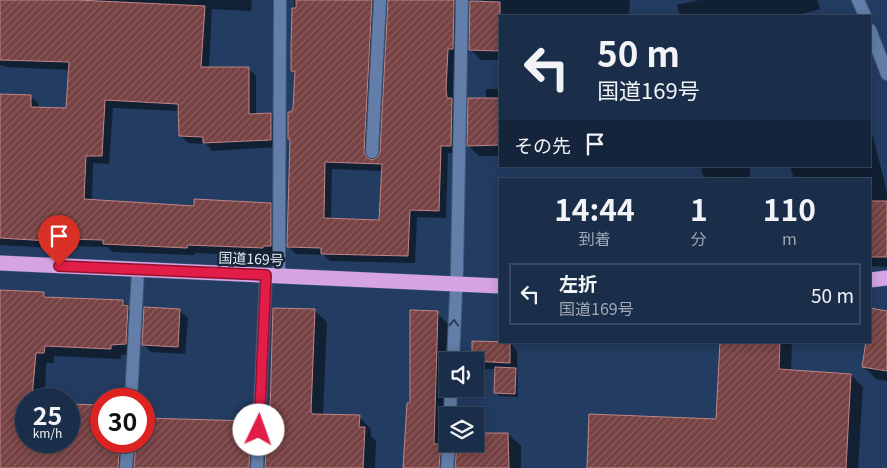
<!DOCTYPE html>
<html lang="ja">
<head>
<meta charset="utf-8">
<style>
  body { margin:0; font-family:Georgia,"Noto Sans JP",serif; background:#273953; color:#f1f3f6; height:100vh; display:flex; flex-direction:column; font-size:19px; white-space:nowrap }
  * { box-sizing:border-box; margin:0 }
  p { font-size:16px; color:#9fa8b4 }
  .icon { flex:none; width:28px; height:28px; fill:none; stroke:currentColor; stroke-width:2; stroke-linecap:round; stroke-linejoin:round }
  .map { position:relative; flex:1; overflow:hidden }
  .sheet { position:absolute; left:499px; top:178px; width:372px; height:165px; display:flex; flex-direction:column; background:#1a2d49; border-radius:0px; box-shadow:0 2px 12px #0003,0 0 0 1px #384961 }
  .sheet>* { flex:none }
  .hud { position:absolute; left:499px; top:15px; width:372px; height:152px; border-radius:0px; box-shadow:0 2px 12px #0003,0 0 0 1px #384961; background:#1a2d49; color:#f1f3f6; overflow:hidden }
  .buttons { position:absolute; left:439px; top:352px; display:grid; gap:10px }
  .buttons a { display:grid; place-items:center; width:45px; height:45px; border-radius:0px; background:#1a2d49; box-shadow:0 2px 12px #0003,0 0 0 1px #384961; font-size:25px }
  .speed { position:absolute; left:15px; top:388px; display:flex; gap:10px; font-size:25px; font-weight:700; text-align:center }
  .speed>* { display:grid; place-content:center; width:65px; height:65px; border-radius:50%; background:#1a2d49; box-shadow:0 2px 12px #0003,0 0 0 1px #384961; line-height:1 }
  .speed small { font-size:12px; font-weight:400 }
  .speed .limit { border:8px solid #d22; background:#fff; color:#111 }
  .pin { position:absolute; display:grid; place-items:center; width:42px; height:42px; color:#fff; margin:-51px -21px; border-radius:50% 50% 50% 0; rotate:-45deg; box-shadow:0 0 5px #0007 }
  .pin .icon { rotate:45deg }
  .me { position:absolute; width:55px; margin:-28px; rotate:3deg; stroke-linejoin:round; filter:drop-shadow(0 0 4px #0008) }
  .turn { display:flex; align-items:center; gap:18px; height:105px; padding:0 15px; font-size:22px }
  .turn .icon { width:65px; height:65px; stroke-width:2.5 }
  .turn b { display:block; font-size:35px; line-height:42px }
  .then { display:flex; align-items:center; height:48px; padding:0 15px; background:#0003; gap:10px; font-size:19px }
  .eta { display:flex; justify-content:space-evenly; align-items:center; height:85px; text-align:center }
  .eta b { font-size:30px; font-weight:700; line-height:35px }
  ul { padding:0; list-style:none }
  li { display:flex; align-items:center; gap:15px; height:62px; margin:0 10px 8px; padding:0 5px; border:2px solid #384961; border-radius:0px }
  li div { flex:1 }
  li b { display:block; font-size:19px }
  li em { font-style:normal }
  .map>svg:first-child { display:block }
  .shadow { fill:#0007; fill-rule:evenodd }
  .building { fill:url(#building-hatch); stroke:#c08585; fill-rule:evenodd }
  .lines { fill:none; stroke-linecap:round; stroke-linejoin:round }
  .minor-casing { stroke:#415675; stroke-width:14 }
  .highway-casing { stroke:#415675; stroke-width:16 }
  .minor { stroke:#637ea9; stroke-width:12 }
  .highway { stroke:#d6a4e3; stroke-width:15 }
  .oneway { stroke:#2e3e57 }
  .route-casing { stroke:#92132f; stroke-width:12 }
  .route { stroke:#e11d48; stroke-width:9 }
  .labels { text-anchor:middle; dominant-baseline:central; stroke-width:5; stroke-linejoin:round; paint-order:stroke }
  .street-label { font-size:14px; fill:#deeafd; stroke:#182334 }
</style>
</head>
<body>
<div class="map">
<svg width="887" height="468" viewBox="0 0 887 468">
  <defs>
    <pattern id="building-hatch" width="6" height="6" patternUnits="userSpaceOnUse" patternTransform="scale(1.25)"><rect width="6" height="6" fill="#774243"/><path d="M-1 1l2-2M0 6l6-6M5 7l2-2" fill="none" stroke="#8a5d5f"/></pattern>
  </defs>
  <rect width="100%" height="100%" fill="#233c61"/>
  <path class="shadow" d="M0 0H252L251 11 212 9 209 68H248L256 76V115L271 114 279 122V147L212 151 206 144 188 143 180 135V111L113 108 109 164 93 163 92 201 195 208 271 204 279 212 278 254 271 253V256L195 253V255L112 252 107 247 72 246V249L0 245V95L31 97 39 104 38 109 68 110 70 70 6 67 0 65Z
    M294 0H386L381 3 371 162 380 158 381 153 389 0H450L461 9 455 56 453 97 454 101 459 107 458 153H448L446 218 417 217 415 263 330 261 324 255 296 254 288 246 291 140 289 138 295 108 296 74 293 70ZM332 169 383 171 380 221 331 219Z
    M483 0H630L629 16H500V60H481L470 49Z
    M699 0H817L820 9 795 16H680L677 5Z
    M486 89H500V156H479L469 146 486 99Z
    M871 129 887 192V267L870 266V179H794L790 166H870Z
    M702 166H750V179H707L702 174Z
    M0 292 43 293 49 298 122 301 133 311 136 353 121 355V359L54 356V363H46L45 399H26V441H69V404L101 406V441H144V419L250 423 261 433 260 468H135L136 444 131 446 129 468H0Z
    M314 310 327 322 323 415 359 417 371 429V436L376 441 375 468H265Z
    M180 311 188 318 185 354 151 352 143 344Z
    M887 312V381L876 379 864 367 870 341V322Z
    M437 313 449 325 448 444H475V434H508L521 446V468H456L457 450 454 451 453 468H405L411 404Z
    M721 341H792L791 371 851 375 863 387 858 468H588L717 420Z
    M510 343 517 351 518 397 499 396 496 392V369H481L473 361Z"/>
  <path class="building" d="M0 0H78L205 6 201 67H249V114L271 113V140L203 143V137L179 136 178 104 105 100 102 156H86L84 199 194 206V199L271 203V246H263V248L188 245 187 248 103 244V240L65 239V242L0 238V94L31 95V107L66 108 69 62 0 60Z
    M296 0H372L364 152 367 158 372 160 378 157 380 152 388 0H454L453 49H448L446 89 447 98H452L451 146H441L439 211 410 210 408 256 321 254V248L287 247 290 139H288V112H291L293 108 295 71H291V50L292 8H296ZM325 162 382 164 379 220 324 218Z
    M470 1 500 2V51L469 50Z
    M468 98H500V145L467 146Z
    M870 201H887V257H870Z
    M0 290 44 292V297L123 300V305L128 306 126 344 111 345V349L45 346 44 353H36L32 398H26V441H69V404L101 405V441H120L118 468H0Z
    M144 307 180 309 178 347 142 345Z
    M273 308 315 309 311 412 313 414 360 415 359 427H365L363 468H265L267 422 270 410Z
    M870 308 887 311V371L862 367 866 341H870Z
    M410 310 438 311 434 444H441L439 468H403L407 403H410Z
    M472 341 510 342V363L472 361Z
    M720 341H780L779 369 851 374 846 468H587L589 414 716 419Z
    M495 367 516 368 515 394 494 393Z
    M144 418 251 421 249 468H134L136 441H144Z
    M475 433H508L509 468H455L457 444H475Z"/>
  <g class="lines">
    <defs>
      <path id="minor" d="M858 0 865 16
        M870 30 887 74
        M372 152 380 0
        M279 275 280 0
        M453 361 457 269 462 0
        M131 399 138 270
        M450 416 451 389
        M126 468 128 441
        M257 468 266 275
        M447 468 449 444"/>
      <path id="highway" d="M0 263 500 286
        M870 280 887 278"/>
    </defs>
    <use href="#minor" class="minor-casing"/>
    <use href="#highway" class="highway-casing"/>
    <use href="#minor" class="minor"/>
    <use href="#highway" class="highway"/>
  </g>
  <defs><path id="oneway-chevron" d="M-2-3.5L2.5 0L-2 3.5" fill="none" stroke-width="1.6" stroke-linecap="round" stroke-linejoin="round" transform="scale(1.25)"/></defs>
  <use class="oneway" href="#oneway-chevron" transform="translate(454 323) rotate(-87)"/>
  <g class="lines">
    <defs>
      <path id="route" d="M59 266 266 275 259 430"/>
    </defs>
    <use href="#route" class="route-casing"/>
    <use href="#route" class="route"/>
  </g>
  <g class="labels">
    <g class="street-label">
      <text transform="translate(251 258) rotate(2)">国道169号</text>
    </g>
  </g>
</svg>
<div class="buttons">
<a><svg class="icon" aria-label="sound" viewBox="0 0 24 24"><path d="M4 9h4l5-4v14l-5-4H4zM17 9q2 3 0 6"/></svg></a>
<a><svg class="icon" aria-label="layers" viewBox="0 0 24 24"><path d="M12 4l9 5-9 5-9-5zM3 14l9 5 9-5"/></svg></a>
</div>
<div class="speed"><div>25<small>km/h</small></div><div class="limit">30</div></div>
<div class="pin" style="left:59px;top:266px;background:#d93025"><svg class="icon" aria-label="arrive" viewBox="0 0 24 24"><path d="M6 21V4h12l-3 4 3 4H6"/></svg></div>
<svg class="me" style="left:259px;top:430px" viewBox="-20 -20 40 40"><circle r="19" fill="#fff"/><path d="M0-13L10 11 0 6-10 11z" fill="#e11d48"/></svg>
<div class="hud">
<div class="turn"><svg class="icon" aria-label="left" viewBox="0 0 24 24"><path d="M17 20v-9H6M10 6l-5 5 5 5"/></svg><div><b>50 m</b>国道169号</div></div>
<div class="then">その先<svg class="icon" aria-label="arrive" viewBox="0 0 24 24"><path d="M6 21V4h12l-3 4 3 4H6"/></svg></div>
</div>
<section class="sheet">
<div class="eta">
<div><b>14:44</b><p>到着</p></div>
<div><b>1</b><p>分</p></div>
<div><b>110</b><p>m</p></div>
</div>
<ul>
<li><svg class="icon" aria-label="left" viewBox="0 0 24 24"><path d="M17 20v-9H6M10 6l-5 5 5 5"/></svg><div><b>左折</b><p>国道169号</p></div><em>50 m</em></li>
</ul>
</section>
</div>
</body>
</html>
